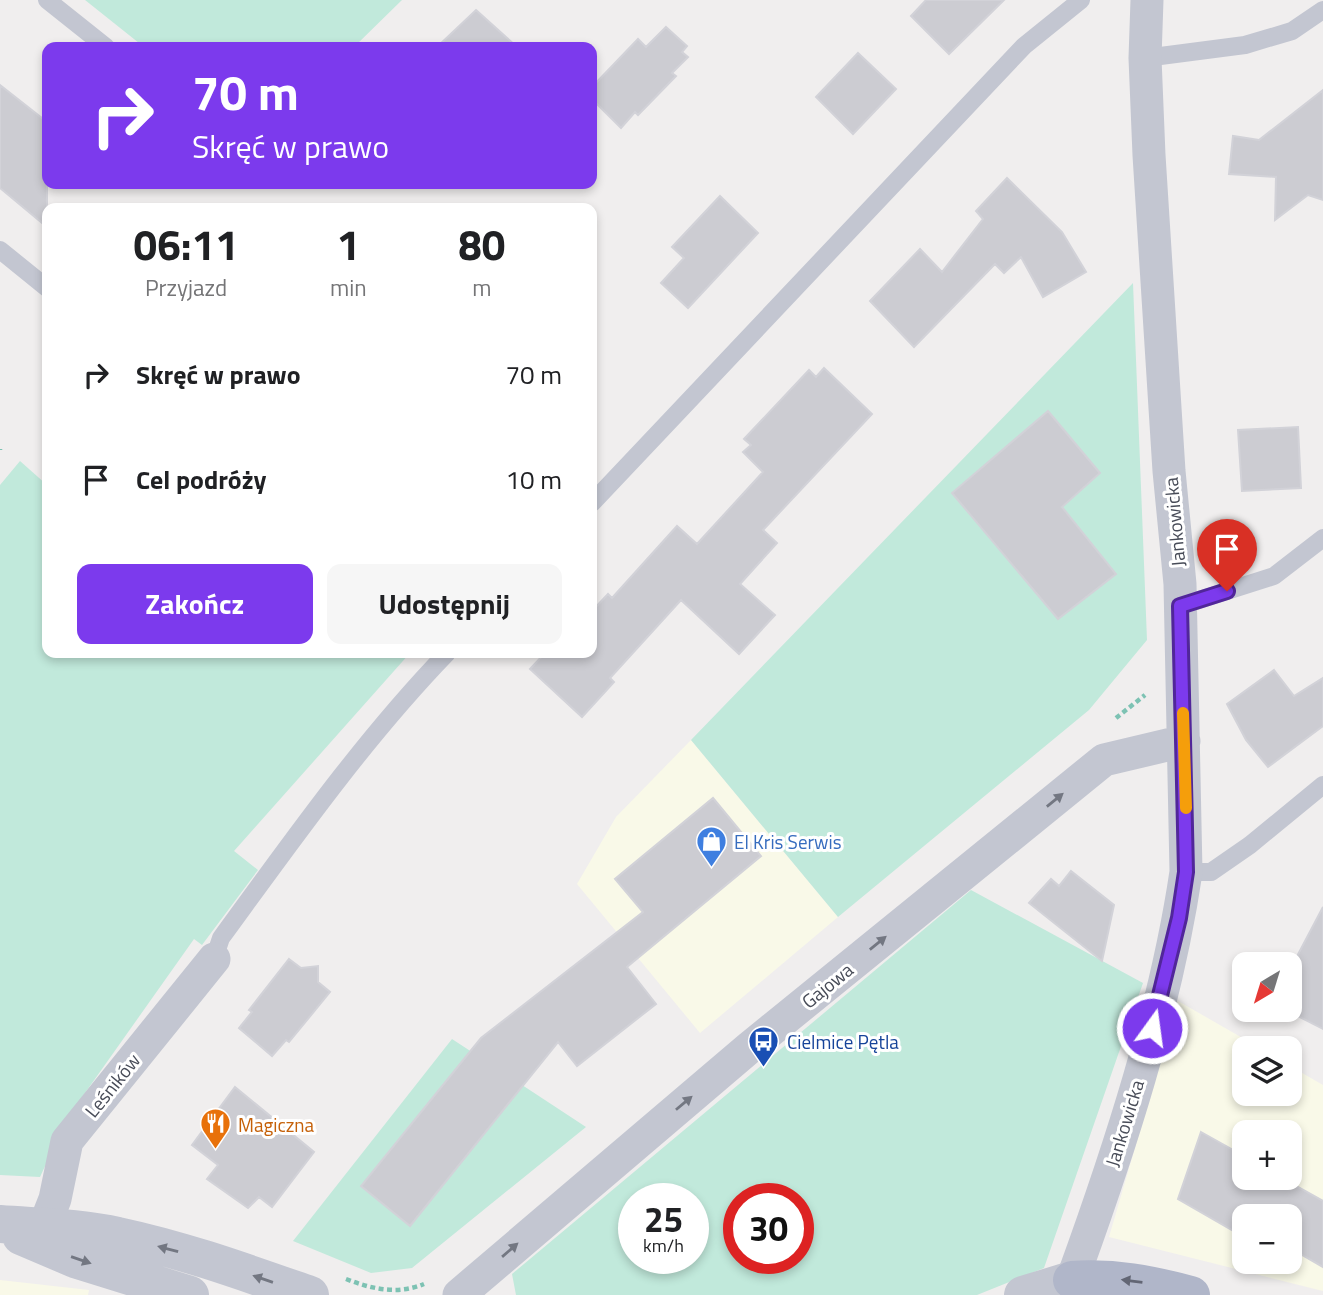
<!DOCTYPE html>
<html lang="pl">
<head>
<meta charset="utf-8">
<style>
  body { margin:0; font-family:"Titillium Web",sans-serif; background:#f6f6f6; color:#202124; height:100vh; display:flex; flex-direction:column; font-size:26px; white-space:nowrap }
  * { box-sizing:border-box; margin:0 }
  p { font-size:23px; color:#757577 }
  .icon { flex:none; width:38px; height:38px; fill:none; stroke:currentColor; stroke-width:2; stroke-linecap:round; stroke-linejoin:round }
  .map { position:relative; flex:1; overflow:hidden }
  .drawer { position:absolute; left:42px; top:203px; width:555px; height:455px; display:flex; flex-direction:column; background:#fff; border-radius:14px; box-shadow:0 4px 10px #0003 }
  .drawer>* { flex:none }
  .hud { position:absolute; left:42px; top:42px; width:555px; height:147px; border-radius:14px; box-shadow:0 4px 10px #0003; background:#7c3aed; color:#fff; overflow:hidden }
  .needle { width:46px; rotate:218deg }
  .buttons { position:absolute; left:1232px; top:952px; display:grid; gap:14px }
  .buttons a { display:grid; place-items:center; width:70px; height:70px; border-radius:14px; background:#fff; box-shadow:0 4px 10px #0003; font-size:35px }
  .speed { position:absolute; left:618px; top:1183px; display:flex; gap:14px; font-size:35px; font-weight:700; text-align:center }
  .speed>* { display:grid; place-content:center; width:91px; height:91px; border-radius:50%; background:#fff; box-shadow:0 4px 10px #0003; line-height:1 }
  .speed small { font-size:18px; font-weight:400 }
  .speed .limit { border:10px solid #d22; background:#fff; color:#111 }
  .pin { position:absolute; display:grid; place-items:center; width:60px; height:60px; color:#fff; margin:-72px -30px; border-radius:50% 50% 50% 0; rotate:-45deg; box-shadow:0 0 7px #0007 }
  .pin .icon { rotate:45deg }
  .me { position:absolute; width:77px; margin:-38px; rotate:14deg; stroke-linejoin:round; filter:drop-shadow(0 0 5px #0008) }
  .turn { display:flex; align-items:center; gap:24px; height:147px; padding:0 35px; font-size:32px }
  .turn .icon { width:91px; height:91px; stroke-width:2.5 }
  .turn b { display:block; font-size:49px; line-height:60px }
  .eta { display:flex; justify-content:space-evenly; align-items:center; height:119px; text-align:center }
  .eta b { font-size:42px; font-weight:700; line-height:49px }
  .button { display:flex; gap:14px; margin-top:auto; padding:14px 35px }
  .button a { flex:1; height:80px; border-radius:14px; background:#7c3aed; color:#fff; font-size:28px; font-weight:700; line-height:80px; text-align:center }
  .button a+a { background:#f6f6f6; color:#202124 }
  ul { padding:0; list-style:none }
  li { display:flex; align-items:center; gap:21px; height:105px; padding:0 35px }
  li div { flex:1 }
  li b { display:block; font-size:26px }
  li em { font-style:normal }
  .map>svg:first-child { display:block }
  .commercial { fill:#f9f9e8; fill-rule:evenodd }
  .green { fill:#c1e9db; fill-rule:evenodd }
  .building { fill:#ccccd2; stroke:#d2d2d8; stroke-width:2 }
  .lines { fill:none; stroke-linecap:round; stroke-linejoin:round }
  .path { stroke:#7dc2b3; stroke-width:4.5; stroke-dasharray:5 3.5; stroke-linecap:butt }
  .service { stroke:#c3c6d1; stroke-width:18 }
  .minor { stroke:#c3c6d1; stroke-width:33 }
  .tertiary { stroke:#c3c6d1; stroke-width:38 }
  .primary { stroke:#b0b6c9; stroke-width:38 }
  .oneway { fill:#737782 }
  .oneway2 { fill:#626674 }
  .route-casing { stroke:#51269a; stroke-width:18 }
  .route { stroke:#7c3aed; stroke-width:12 }
  .slow { stroke:#f59e0b; stroke-width:12 }
  .labels { text-anchor:middle; dominant-baseline:central; stroke-width:6; stroke-linejoin:round; paint-order:stroke }
  .street-label { font-size:19px; fill:#484c58; stroke:#fff }
  .shop-label { font-size:19px; fill:#366cbe; stroke:#fff; text-anchor:start }
  .transit-label { font-size:19px; fill:#164399; stroke:#fff; text-anchor:start }
  .food-label { font-size:19px; fill:#c56008; stroke:#fff; text-anchor:start }
</style>
</head>
<body>
<div class="map">
<svg width="1323" height="1295" viewBox="0 0 1323 1295">
  <rect width="100%" height="100%" fill="#f0eeee"/>
  <path class="commercial" d="M691 740 838 917 700 1033 577 884 616 817Z
    M1178 1001 1260 1048H1244V1094H1290V1066L1323 1085V1291L1109 1237ZM1244 1132H1290V1178H1244ZM1244 1216H1290V1262H1244Z
    M0 1280 89 1290 88 1295H0Z"/>
  <path class="green" d="M85 0H402L354 47H144Z
    M1133 283 1147 640 1089 710 838 917 691 740Z
    M20 461 47 485V653H410L234 851 258 870 202 945 194 939 68 1117 40 1177 0 1175V485Z
    M971 890 1143 983 1044 1268 977 1295H516L512 1274ZM634 1199H693V1258H634ZM738 1199H798V1258H738Z
    M452 1039 586 1127 412 1268 371 1273 293 1241Z"/>
  <path class="building" d="M926 0H1004L949 54 911 16Z
    M476 10 517 47H437Z
    M666 27 687 46 682 52 688 57 672 73 676 76 638 115 635 112 621 128 592 99V87L638 39 646 47Z
    M858 53 896 89 853 134 816 97Z
    M0 85 47 122V227L0 188Z
    M1323 90V200L1308 195 1275 220 1276 177 1229 174 1233 136 1259 140Z
    M1007 178 1062 232 1086 272 1043 297 1021 257 1004 273 995 264 914 347 870 301 920 249 942 272 983 219 976 211Z
    M720 196 758 233 688 308 661 283 684 258 672 247Z
    M824 368 872 414 763 530 777 543 740 584 775 615 739 654 681 600 610 678 614 682 582 717 530 669 545 653H592V611L608 594 612 598 677 526 697 544 763 472 743 452 751 445 744 439 809 370 816 377Z
    M1048 411 1100 473 1062 507 1116 574 1058 619 952 493Z
    M1298 427 1301 488 1242 491 1238 430Z
    M1274 670 1294 696 1323 678V726L1268 767 1246 740 1227 704Z
    M713 798 761 856 627 967 656 1004 577 1066 558 1042 410 1226 361 1186 481 1038 643 912 615 879Z
    M1071 871 1114 905 1102 961 1029 903 1051 879 1059 886Z
    M1323 907V1029L1286 1010H1290L1288 964 1294 962Z
    M289 959 301 968 318 966V982L330 992 289 1042 286 1040 272 1056 239 1028 252 1012 249 1010Z
    M235 1087 314 1152 272 1207 259 1197 248 1208 207 1179 218 1165 192 1145Z
    M1201 1132 1244 1156V1178H1282L1323 1201V1267L1290 1248V1216H1244V1237L1178 1199Z"/>
  <g class="lines">
    <path class="path" d="M0 450V449
      M1116 718 1145 695
      M346 1279C372 1289 397 1295 424 1284"/>
    <path class="service" d="M47 0 106 47
      M1145 58 1245 45 1292 31 1323 10
      M0 250 47 288
      M592 503 1024 46 1081 0
      M1180 606 1274 576 1323 538
      M1186 872H1211L1250 845 1323 785
      M214 959 221 938C292 841 363 740 447 653"/>
    <path class="minor" d="M44 1227 55 1199 67 1141 214 959
      M1072 1280C1119 1151 1166 1008 1186 872L1180 584 1169 471 1149 155 1145 58 1147 0
      M459 1295 749 1048 1104 760 1184 741"/>
    <path class="tertiary" d="M0 1224C39 1227 80 1227 118 1236 184 1250 247 1273 310 1295
      M21 1236 75 1259 190 1295
      M1023 1295 1072 1280"/>
    <path class="primary" d="M1072 1280C1114 1277 1150 1284 1191 1295"/>
  </g>
  <defs><path id="oneway-solid" d="M-6-.8H1V-3.2L6.5 0L1 3.2V.8H-6Z" transform="scale(1.75)"/></defs>
  <g class="oneway">
    <use href="#oneway-solid" transform="translate(1055 800) rotate(-39)"/>
    <use href="#oneway-solid" transform="translate(878 943) rotate(-39)"/>
    <use href="#oneway-solid" transform="translate(684 1103) rotate(-40)"/>
    <use href="#oneway-solid" transform="translate(168 1249) rotate(-165)"/>
    <use href="#oneway-solid" transform="translate(510 1250) rotate(-41)"/>
    <use href="#oneway-solid" transform="translate(81 1260) rotate(19)"/>
    <use href="#oneway-solid" transform="translate(263 1279) rotate(-161)"/>
  </g>
  <use class="oneway2" href="#oneway-solid" transform="translate(1132 1281) rotate(-173)"/>
  <g class="lines">
    <defs>
      <path id="route" d="M1152 1028 1179 918 1186 872 1180 606 1227 591"/>
    </defs>
    <use href="#route" class="route-casing"/>
    <use href="#route" class="route"/>
    <path class="slow" d="M1183 713 1186 808"/>
  </g>
  <defs>
    <symbol id="shop-pin" viewBox="-11 -11 22 30"><path d="M0 17L-7.5 6A9.5 9.5 0 1 1 7.5 6Z" fill="#3f7fe0" stroke="#fff"/><path d="M-5-2.5h2.3a2.7 3.5 0 0 1 5.4 0H5L5.5 6h-11ZM-1.5-2.5h3a1.5 2.3 0 0 0-3 0Z" fill="#fff"/></symbol>
    <symbol id="bus-pin" viewBox="-11 -11 22 30"><path d="M0 17L-7.5 6A9.5 9.5 0 1 1 7.5 6Z" fill="#1a4fb4" stroke="#fff"/><path d="M-5-6H5V4H4V6H2V4H-2V6H-4V4H-5ZM-3.5-4V0h7V-4ZM-3.5 1.2v1.5H-2V1.2ZM2 1.2v1.5H3.5V1.2Z" fill="#fff"/></symbol>
    <symbol id="restaurant-pin" viewBox="-11 -11 22 30"><path d="M0 17L-7.5 6A9.5 9.5 0 1 1 7.5 6Z" fill="#e8710a" stroke="#fff"/><path d="M-5-6h1v4h1v-4h1v4h1v-4h1v5L-1.5 .5V6h-2V.5L-5-1ZM5-6V6H3V1.5H1.5Q1.5-4 5-6Z" fill="#fff"/></symbol>
  </defs>
  <g fill-rule="evenodd">
    <use href="#shop-pin" x="694" y="824" width="35" height="47"/>
    <use href="#bus-pin" x="746" y="1024" width="35" height="47"/>
    <use href="#restaurant-pin" x="198" y="1106" width="35" height="47"/>
  </g>
  <g class="labels">
    <g class="street-label">
      <text transform="translate(1174 522) rotate(-95)">Jankowicka</text>
      <text transform="translate(827 985) rotate(-39)">Gajowa</text>
      <text transform="translate(112 1085) rotate(-51)">Leśników</text>
      <text transform="translate(1124 1123) rotate(-73)">Jankowicka</text>
    </g>
    <g class="shop-label">
      <text x="734" y="841">El Kris Serwis</text>
    </g>
    <g class="transit-label">
      <text x="787" y="1041">Cielmice Pętla</text>
    </g>
    <g class="food-label">
      <text x="238" y="1124">Magiczna</text>
    </g>
  </g>
</svg>
<div class="buttons">
<a><svg class="needle" viewBox="-14 -14 28 28"><path d="M0-13l5 13h-10z" fill="#e53935"/><path d="M0 13l5-13h-10z" fill="#757577"/></svg></a>
<a><svg class="icon" aria-label="layers" viewBox="0 0 24 24"><path d="M12 4l9 5-9 5-9-5zM3 14l9 5 9-5"/></svg></a>
<a>+</a>
<a>−</a>
</div>
<div class="speed"><div>25<small>km/h</small></div><div class="limit">30</div></div>
<div class="pin" style="left:1227px;top:591px;background:#d93025"><svg class="icon" aria-label="arrive" viewBox="0 0 24 24"><path d="M6 21V4h12l-3 4 3 4H6"/></svg></div>
<svg class="me" style="left:1152px;top:1028px" viewBox="-20 -20 40 40"><circle r="17" fill="#7c3aed" stroke="#fff" stroke-width="3"/><path d="M0-11L8 9 0 5-8 9z" fill="#fff"/></svg>
<div class="hud">
<div class="turn"><svg class="icon" aria-label="right" viewBox="0 0 24 24"><path d="M7 20v-9h11M14 6l5 5-5 5"/></svg><div><b>70 m</b>Skręć w prawo</div></div>
</div>
<section class="drawer">
<div class="eta">
<div><b>06:11</b><p>Przyjazd</p></div>
<div><b>1</b><p>min</p></div>
<div><b>80</b><p>m</p></div>
</div>
<ul>
<li><svg class="icon" aria-label="right" viewBox="0 0 24 24"><path d="M7 20v-9h11M14 6l5 5-5 5"/></svg><div><b>Skręć w prawo</b></div><em>70 m</em></li>
<li><svg class="icon" aria-label="arrive" viewBox="0 0 24 24"><path d="M6 21V4h12l-3 4 3 4H6"/></svg><div><b>Cel podróży</b></div><em>10 m</em></li>
</ul>
<div class="button"><a>Zakończ</a><a>Udostępnij</a></div>
</section>
</div>
</body>
</html>
